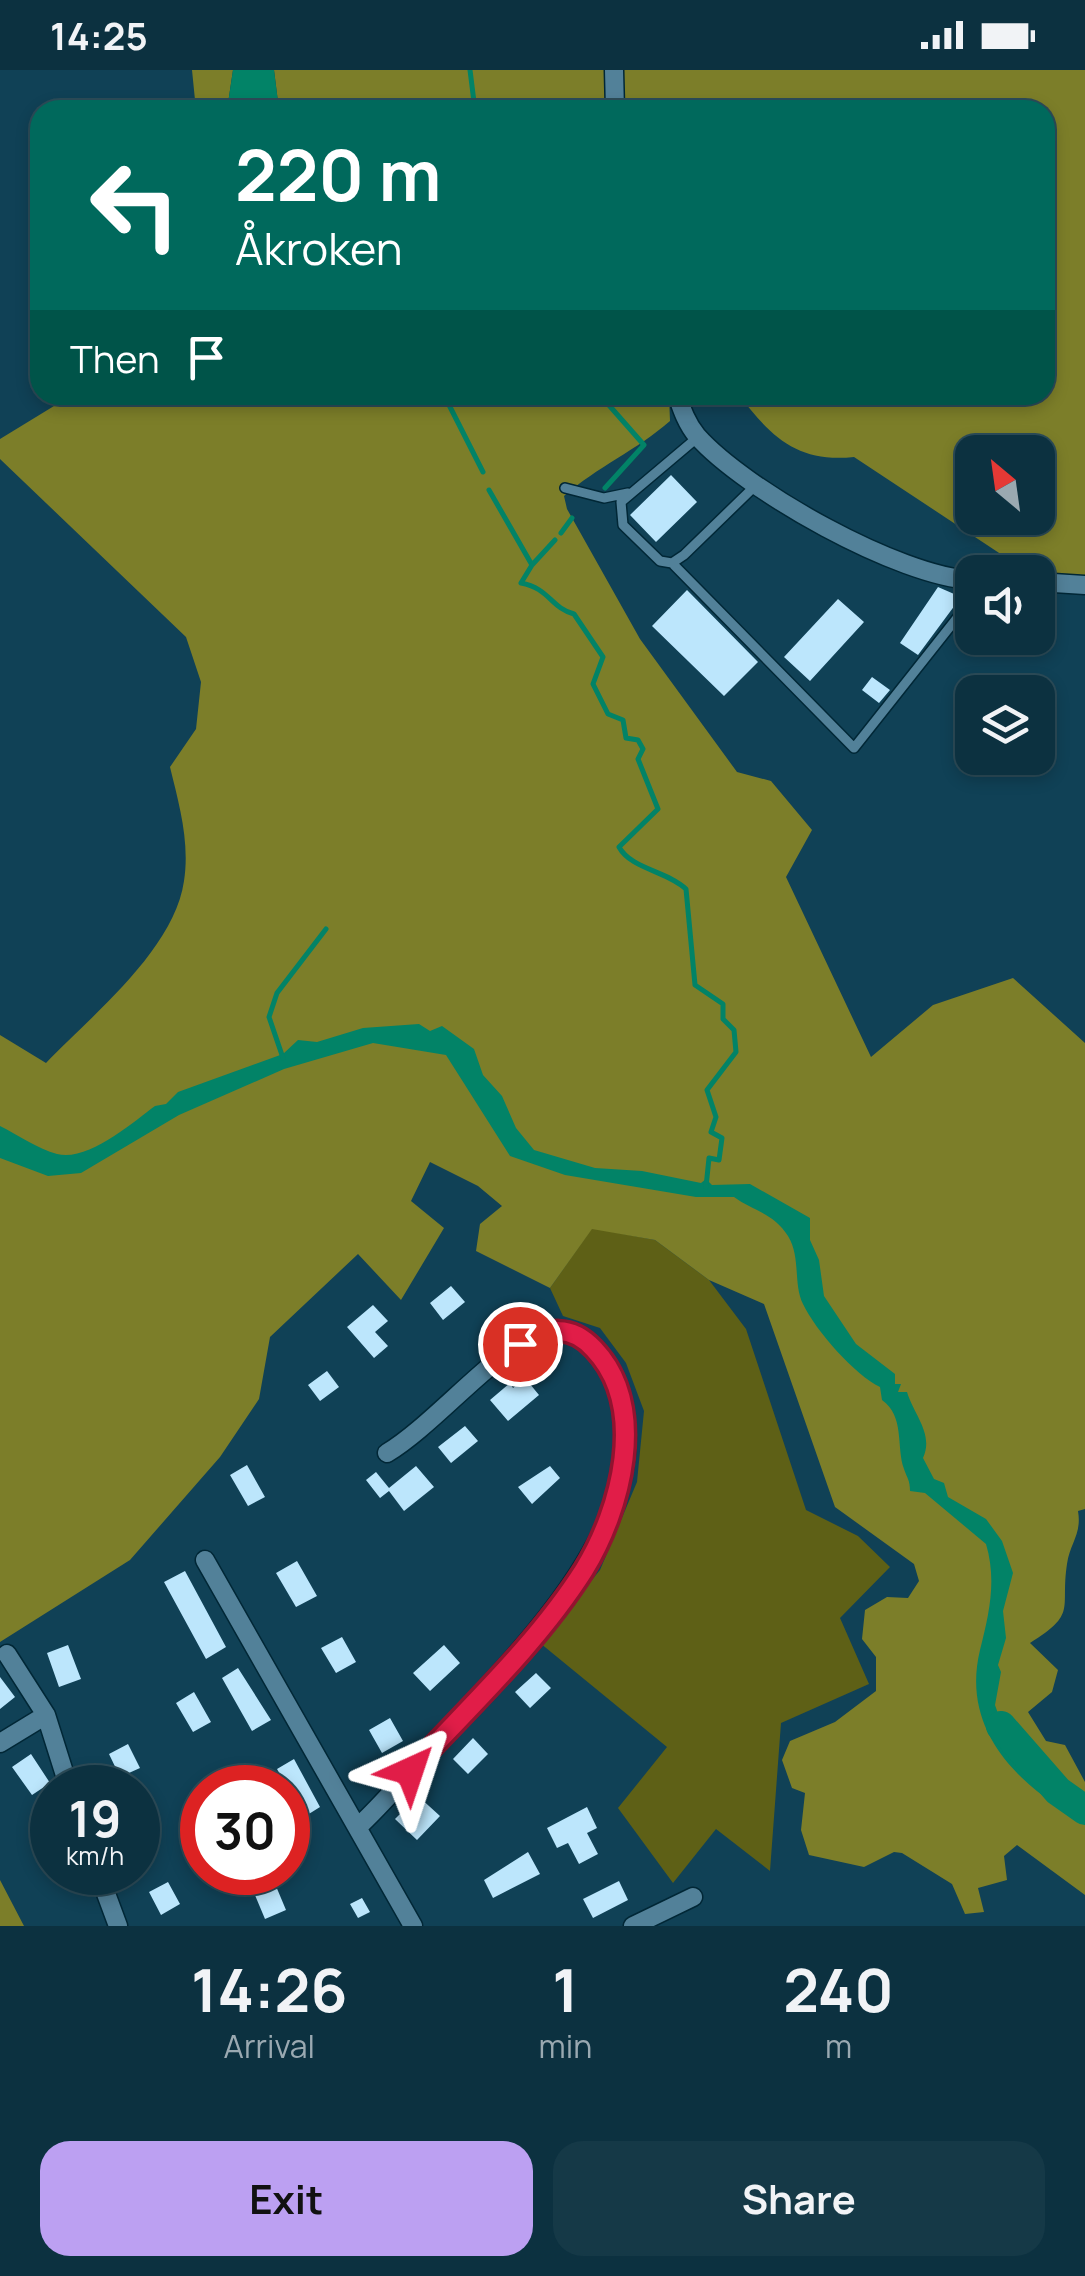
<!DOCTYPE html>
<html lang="en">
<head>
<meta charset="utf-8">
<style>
  body { margin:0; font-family:Manrope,sans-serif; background:#153947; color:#f1f3f6; height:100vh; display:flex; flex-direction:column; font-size:38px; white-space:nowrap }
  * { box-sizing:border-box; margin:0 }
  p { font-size:32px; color:#9aa9b1 }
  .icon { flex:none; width:55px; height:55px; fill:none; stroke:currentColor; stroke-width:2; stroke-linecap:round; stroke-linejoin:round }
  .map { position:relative; height:1856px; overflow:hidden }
  .panel { display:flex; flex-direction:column; background:#0c3140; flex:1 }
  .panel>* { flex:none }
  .top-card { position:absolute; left:30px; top:30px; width:1025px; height:305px; border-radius:30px; box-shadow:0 5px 15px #0003,0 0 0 2px #2c4c59; background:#00695c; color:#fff; overflow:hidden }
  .needle { width:65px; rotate:331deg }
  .buttons { position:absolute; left:955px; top:365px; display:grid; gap:20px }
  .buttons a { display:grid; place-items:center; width:100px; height:100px; border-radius:20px; background:#0c3140; box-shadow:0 5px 15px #0003,0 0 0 2px #2c4c59; font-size:50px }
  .speed { position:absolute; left:30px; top:1695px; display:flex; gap:20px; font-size:50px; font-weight:700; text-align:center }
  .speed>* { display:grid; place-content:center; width:130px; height:130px; border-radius:50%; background:#0c3140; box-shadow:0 5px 15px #0003,0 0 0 2px #2c4c59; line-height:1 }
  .speed small { font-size:25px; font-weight:400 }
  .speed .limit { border:15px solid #d22; background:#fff; color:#111 }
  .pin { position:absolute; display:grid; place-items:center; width:85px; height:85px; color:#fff; margin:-42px; border:5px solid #fff; border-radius:50%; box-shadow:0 2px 10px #0007 }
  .me { position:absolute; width:110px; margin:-55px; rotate:42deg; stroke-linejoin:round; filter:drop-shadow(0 0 8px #0008) }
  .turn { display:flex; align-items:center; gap:35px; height:210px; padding:0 40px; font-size:45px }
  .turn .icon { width:130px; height:130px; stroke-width:2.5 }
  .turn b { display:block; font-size:70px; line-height:85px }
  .then { display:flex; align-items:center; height:95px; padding:0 40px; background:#0003; gap:20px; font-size:38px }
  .eta { display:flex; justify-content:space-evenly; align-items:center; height:170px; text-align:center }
  .eta b { font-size:60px; font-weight:700; line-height:70px }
  .cta { display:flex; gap:20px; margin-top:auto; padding:20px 40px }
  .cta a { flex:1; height:115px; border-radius:30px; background:#bca0f2; color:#111; font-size:40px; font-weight:700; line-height:115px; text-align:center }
  .cta a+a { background:#153947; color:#f1f3f6 }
  .status { display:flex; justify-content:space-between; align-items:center; height:70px; padding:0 50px; background:#0c3140; direction:ltr }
  .status svg { height:28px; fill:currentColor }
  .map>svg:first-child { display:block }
  .green { fill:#5e6016 }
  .forest { fill:#7c7e29; fill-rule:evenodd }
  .water { fill:#028367 }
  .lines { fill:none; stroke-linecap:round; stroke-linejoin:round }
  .stream { stroke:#028367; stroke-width:5 }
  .river { stroke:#028367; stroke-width:30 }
  .building { fill:#bce6fc }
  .service-casing { stroke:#012736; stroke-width:12 }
  .minor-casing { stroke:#012736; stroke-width:21 }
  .service { stroke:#528199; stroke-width:9 }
  .minor { stroke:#528199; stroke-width:18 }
  .route-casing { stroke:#92132f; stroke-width:25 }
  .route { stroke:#e11d48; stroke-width:18 }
</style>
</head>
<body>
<div class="status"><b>14:25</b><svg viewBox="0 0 49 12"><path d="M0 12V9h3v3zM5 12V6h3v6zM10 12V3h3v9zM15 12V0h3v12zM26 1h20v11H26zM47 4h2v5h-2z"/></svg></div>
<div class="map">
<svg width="1085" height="1856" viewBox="0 0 1085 1856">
  <rect width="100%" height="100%" fill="#104156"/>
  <path class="green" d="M592 1158 655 1170 709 1210 746 1259 806 1440 858 1466 890 1497 840 1548 869 1614 781 1653 770 1801 716 1759 673 1813 618 1738 667 1677 540 1573 600 1500 637 1412 644 1341 626 1293 600 1258 563 1246 550 1218Z"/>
  <path class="forest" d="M192 0H233L227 40H196Z
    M274 0H1085V507L1028 502 854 387C798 393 771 367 739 325H1045V40H279ZM972 382H1038V448H972Z
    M72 325H669L670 351C637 380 597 397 564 426L567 439 640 569 737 702 771 711 812 760 786 807 871 987 933 935 1013 908 1085 973V1439L1078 1441C1082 1464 1070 1473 1067 1494 1060 1540 1078 1543 1030 1573L1058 1600 1052 1622 1028 1642 1046 1671 1065 1675 1085 1712V1825L1017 1775 1004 1786 1007 1810 978 1818 984 1842 965 1844 952 1814 902 1783 894 1782 864 1797 809 1785 801 1760 805 1723 792 1718 782 1690 790 1671 835 1652 876 1621V1587L862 1569 865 1540 887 1527 908 1528 919 1511 914 1494 835 1437 764 1234 709 1210 655 1170 592 1159 550 1218 476 1181 480 1154 502 1136 478 1116 430 1092 411 1131 444 1158 401 1230 358 1184 270 1267 259 1329 220 1387 130 1490 0 1572V965L46 993C92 945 174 880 184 811 190 772 179 734 170 697L196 659 201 612 186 567 0 389V369Z
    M0 1810 24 1856H0Z"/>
  <path class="water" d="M233 0H274L279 40H227Z
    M419 954 430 961 442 956 474 979 483 1005 502 1026 516 1058 534 1080 595 1098 642 1101 701 1113 706 1109 712 1115 750 1114 810 1148V1170L819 1190 824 1226 856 1274 895 1304V1314H901L898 1322H907C914 1345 934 1364 923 1388L934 1409 944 1413 948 1427 986 1449 1002 1471 1013 1503 1003 1541 1006 1568 998 1595 1001 1602 995 1635 1002 1655 1030 1696 1040 1695 1044 1704 1085 1735V1753C1021 1717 960 1663 980 1580 989 1544 997 1511 986 1474L925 1423 910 1421C910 1410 907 1408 904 1399 896 1377 905 1346 882 1330L880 1317C856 1306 815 1260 803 1234 793 1214 801 1187 788 1166 774 1143 753 1141 734 1127H696L565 1105 510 1086 446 985 373 973 284 999 179 1045 81 1103 48 1106 0 1088V1056C18 1065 38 1079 57 1084 88 1092 132 1053 155 1036L166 1034 178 1022 283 984 298 970 317 972 363 958Z"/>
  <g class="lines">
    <path class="stream" d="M470 0 475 40
      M444 325 483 402
      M600 325 644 375 605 418
      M489 420 532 495 521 513C549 518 551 538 574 544L603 587 593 614 608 644 623 650 626 668 638 670 643 679 638 689 658 739 619 777C631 799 667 801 686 819L695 915 723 934V949L734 960 736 982 707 1020 716 1047 711 1062 722 1068 719 1090 709 1088 706 1117
      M561 463 572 448
      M532 495 555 470
      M283 988 269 947 277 923 326 859"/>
    <path class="river" d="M1001 1656 1058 1721 1085 1740"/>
  </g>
  <path class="building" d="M671 405 697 432 656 472 630 445Z
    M938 517 961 527 918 585 900 573Z
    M687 520 758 592 724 626 652 556Z
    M838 529 864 552 810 611 784 587Z
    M872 607 890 620 879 633 862 620Z
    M451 1216 465 1232 443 1250 430 1233Z
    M373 1235 388 1251 375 1262 388 1276 374 1288 347 1257Z
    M327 1301 339 1317 320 1331 308 1315Z
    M525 1308 539 1325 508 1351 490 1330 510 1313 513 1318Z
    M465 1356 478 1371 451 1393 438 1377Z
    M247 1395 265 1427 248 1436 230 1405Z
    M416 1396 434 1417 404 1441 389 1421 380 1428 366 1410 376 1402 389 1418Z
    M550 1396 560 1408 532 1434 518 1417Z
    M297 1491 317 1526 296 1537 276 1503Z
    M185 1501 226 1577 206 1589 164 1512Z
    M342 1567 356 1592 336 1603 321 1578Z
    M68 1575 81 1609 59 1617 47 1583Z
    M444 1575 460 1593 430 1621 413 1603Z
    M238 1598 271 1650 252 1661 222 1608Z
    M536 1603 551 1618 530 1638 515 1622Z
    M0 1607 15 1627 0 1639Z
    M194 1622 211 1652 193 1662 176 1633Z
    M390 1648 403 1671 382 1683 369 1660Z
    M473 1668 488 1684 468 1704 453 1689Z
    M128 1674 140 1698 120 1707 109 1684Z
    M31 1684 50 1713 32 1725 12 1697Z
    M294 1689 320 1737 304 1747 277 1699Z
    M418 1726 440 1746 417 1770 395 1749Z
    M587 1737 597 1758 587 1763 598 1784 579 1794 568 1773 557 1778 547 1758Z
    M528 1782 540 1804 493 1828 484 1810Z
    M273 1809 286 1840 265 1849 252 1818Z
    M619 1811 628 1830 593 1848 583 1829Z
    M168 1812 180 1834 161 1845 149 1822Z
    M362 1828 370 1842 358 1848 350 1834Z"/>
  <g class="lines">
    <defs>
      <path id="service" d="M698 367 621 432 623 455 660 491 672 493 684 485 755 416
        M565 418 604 428 628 423
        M672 493 854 678 972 529"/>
      <path id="minor" d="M614 0 615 40
        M677 325C682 340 687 354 697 366 746 421 900 507 972 510
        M1038 512 1085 515
        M205 1490 413 1856
        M7 1584 46 1645 69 1718
        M0 1673 46 1645
        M359 1756C394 1723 424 1685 457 1650 536 1564 688 1411 600 1285 587 1266 565 1254 542 1262 497 1278 434 1355 387 1383
        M98 1802 118 1856
        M633 1856 693 1827"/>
    </defs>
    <use href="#service" class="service-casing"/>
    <use href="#minor" class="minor-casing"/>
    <use href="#service" class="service"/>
    <use href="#minor" class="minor"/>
  </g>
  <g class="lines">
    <defs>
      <path id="route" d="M410 1701C469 1637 537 1574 584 1500 621 1440 649 1337 594 1279 571 1254 548 1258 520 1274"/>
    </defs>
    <use href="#route" class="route-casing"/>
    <use href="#route" class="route"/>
  </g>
</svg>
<div class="buttons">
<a><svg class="needle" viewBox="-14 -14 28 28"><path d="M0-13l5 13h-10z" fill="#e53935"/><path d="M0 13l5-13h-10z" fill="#9aa9b1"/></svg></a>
<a><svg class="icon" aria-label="sound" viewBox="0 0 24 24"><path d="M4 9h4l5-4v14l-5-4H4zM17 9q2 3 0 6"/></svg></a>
<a><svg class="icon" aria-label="layers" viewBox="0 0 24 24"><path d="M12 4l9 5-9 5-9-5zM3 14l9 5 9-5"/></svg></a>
</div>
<div class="speed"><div>19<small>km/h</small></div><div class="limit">30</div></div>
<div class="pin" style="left:520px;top:1274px;background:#d93025"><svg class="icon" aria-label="arrive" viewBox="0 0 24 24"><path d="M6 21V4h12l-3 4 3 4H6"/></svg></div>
<svg class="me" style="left:410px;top:1701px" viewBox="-20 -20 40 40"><path d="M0-17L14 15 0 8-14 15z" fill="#e11d48" stroke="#fff" stroke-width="4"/></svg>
<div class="top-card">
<div class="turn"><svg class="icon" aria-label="left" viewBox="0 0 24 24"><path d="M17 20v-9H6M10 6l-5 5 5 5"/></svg><div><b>220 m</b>Åkroken</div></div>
<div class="then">Then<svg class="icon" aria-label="arrive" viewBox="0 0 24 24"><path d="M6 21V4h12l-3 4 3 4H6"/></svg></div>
</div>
</div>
<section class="panel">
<div class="eta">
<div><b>14:26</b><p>Arrival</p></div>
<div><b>1</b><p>min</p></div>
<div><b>240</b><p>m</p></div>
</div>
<div class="cta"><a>Exit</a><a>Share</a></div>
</section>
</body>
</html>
